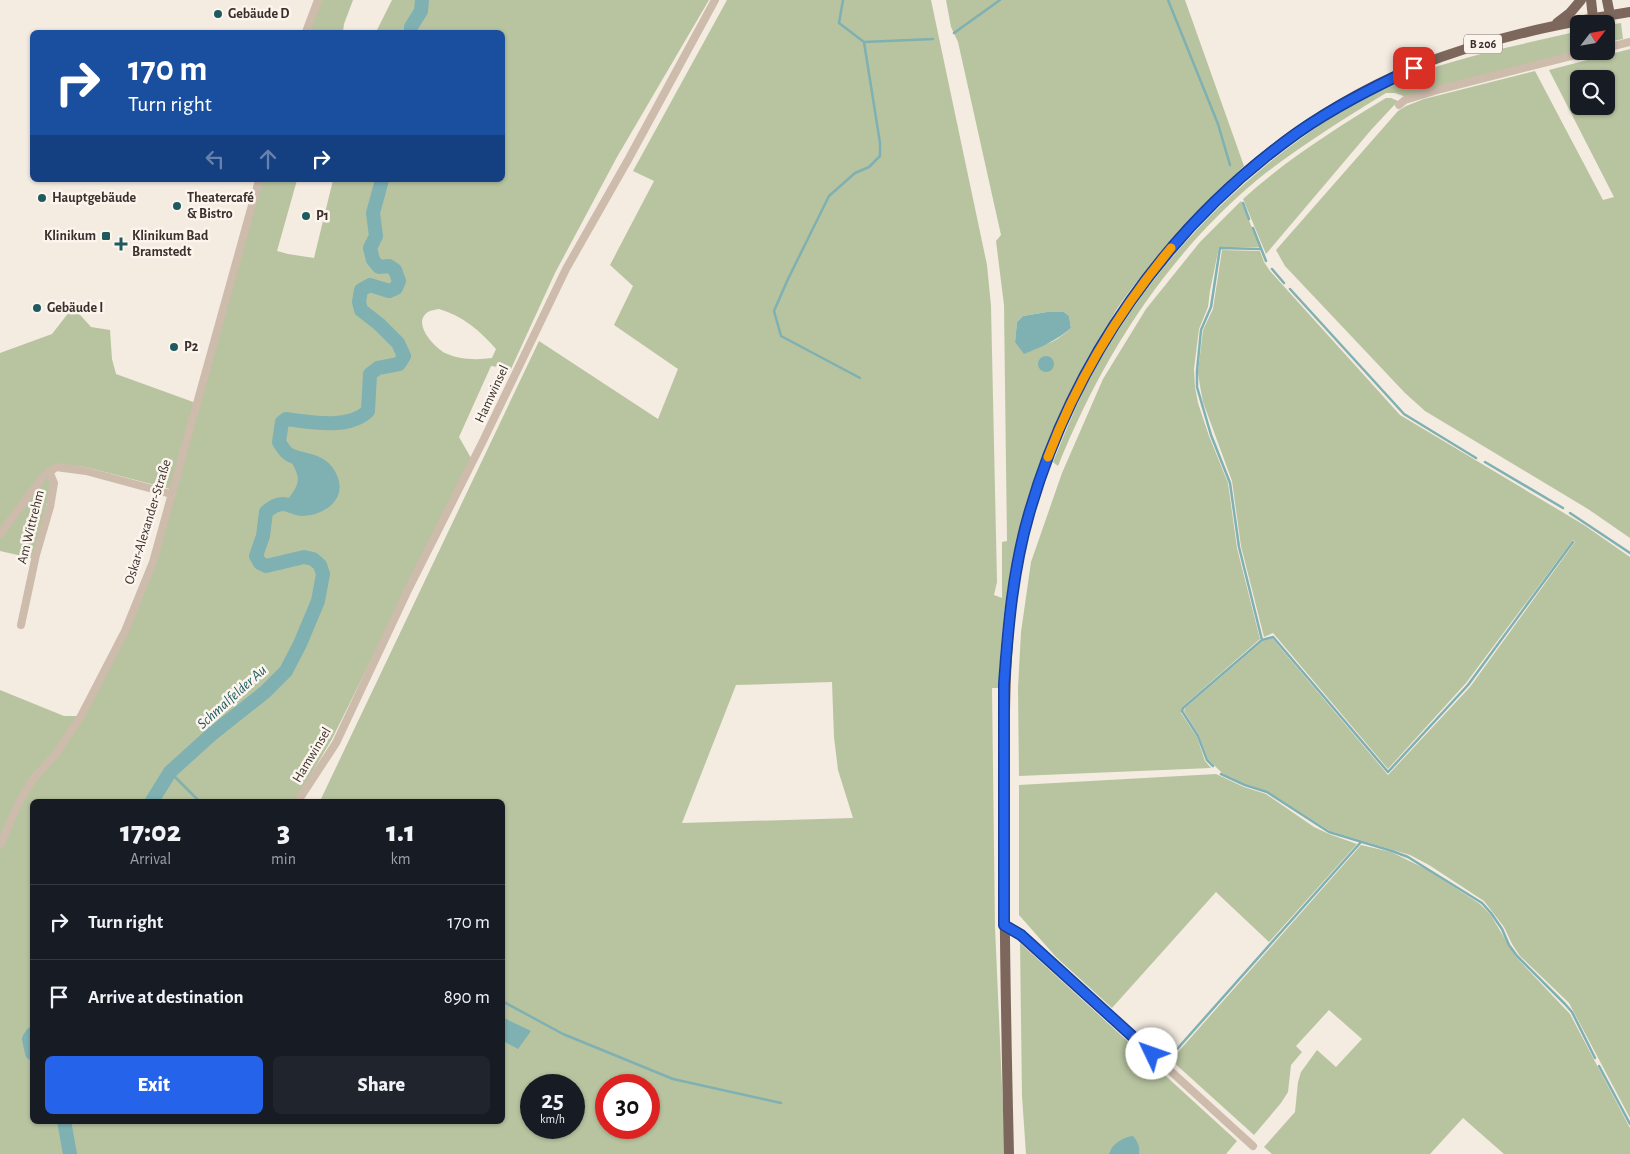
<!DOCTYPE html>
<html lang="en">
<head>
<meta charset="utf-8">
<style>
  body { margin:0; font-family:"Alegreya Sans",sans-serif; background:#20242c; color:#f1f3f6; height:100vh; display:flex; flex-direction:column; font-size:19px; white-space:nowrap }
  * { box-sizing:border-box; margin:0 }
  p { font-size:16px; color:#9ea1a6 }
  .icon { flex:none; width:28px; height:28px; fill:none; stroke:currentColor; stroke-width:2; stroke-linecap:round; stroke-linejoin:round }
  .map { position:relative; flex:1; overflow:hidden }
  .side { position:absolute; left:30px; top:799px; width:475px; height:325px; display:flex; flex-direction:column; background:#171b24; border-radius:8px; box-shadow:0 1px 4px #0004 }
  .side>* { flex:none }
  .top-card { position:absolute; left:30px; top:30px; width:475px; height:152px; border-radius:8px; box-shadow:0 1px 4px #0004; background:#1a4fa0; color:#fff; overflow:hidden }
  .needle { width:32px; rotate:59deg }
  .tools { position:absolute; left:1570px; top:15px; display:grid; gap:10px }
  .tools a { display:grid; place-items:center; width:45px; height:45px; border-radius:8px; background:#171b24; box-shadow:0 1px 4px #0004; font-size:25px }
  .speed { position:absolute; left:520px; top:1074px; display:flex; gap:10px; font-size:25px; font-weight:700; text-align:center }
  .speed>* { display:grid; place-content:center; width:65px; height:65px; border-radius:50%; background:#171b24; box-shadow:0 1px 4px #0004; line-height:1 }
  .speed small { font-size:12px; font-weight:400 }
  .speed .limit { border:8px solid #d22; background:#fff; color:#111 }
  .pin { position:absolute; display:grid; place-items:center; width:42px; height:42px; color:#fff; margin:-21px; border-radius:10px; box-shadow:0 2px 8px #0006 }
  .me { position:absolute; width:55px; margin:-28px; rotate:312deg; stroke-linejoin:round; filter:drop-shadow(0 0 4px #0008) }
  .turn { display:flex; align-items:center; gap:18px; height:105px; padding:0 15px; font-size:22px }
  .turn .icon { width:65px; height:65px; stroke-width:2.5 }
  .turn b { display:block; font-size:35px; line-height:42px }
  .lanes { display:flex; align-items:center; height:48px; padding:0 15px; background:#0003; justify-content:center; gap:25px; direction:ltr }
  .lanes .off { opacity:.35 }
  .eta { display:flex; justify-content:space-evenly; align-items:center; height:85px; text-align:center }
  .eta b { font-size:30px; font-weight:800; line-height:35px }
  .primary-button { display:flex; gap:10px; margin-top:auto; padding:10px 15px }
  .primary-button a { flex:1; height:58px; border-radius:8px; background:#2563eb; color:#fff; font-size:20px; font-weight:800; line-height:58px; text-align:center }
  .primary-button a+a { background:#20242c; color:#f1f3f6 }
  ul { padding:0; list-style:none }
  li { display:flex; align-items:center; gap:15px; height:75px; padding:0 15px; border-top:1px solid #363941 }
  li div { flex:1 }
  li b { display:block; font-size:19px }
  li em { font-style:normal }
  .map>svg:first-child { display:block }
  .green { fill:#b8c4a0; fill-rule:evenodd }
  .water { fill:#7fb0b2 }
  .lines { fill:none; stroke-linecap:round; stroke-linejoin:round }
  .stream { stroke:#7fb0b2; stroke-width:2.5 }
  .river { stroke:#7fb0b2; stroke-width:14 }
  .minor { stroke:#cdbbac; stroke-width:8 }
  .major { stroke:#7d675c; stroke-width:10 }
  .route-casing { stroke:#184099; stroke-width:12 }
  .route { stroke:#2563eb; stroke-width:9 }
  .slow { stroke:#f59e0b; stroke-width:9 }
  .poi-dot { fill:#1f5a5e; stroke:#fbf5ee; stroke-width:2 }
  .labels { text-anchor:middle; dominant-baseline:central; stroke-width:5; stroke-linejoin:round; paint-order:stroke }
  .shield { fill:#fbf5ee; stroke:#756b66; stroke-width:1 }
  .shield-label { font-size:12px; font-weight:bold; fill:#3b302b }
  .poi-label { font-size:14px; font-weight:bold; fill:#3b302b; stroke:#fbf5ee; text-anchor:start }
  .street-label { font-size:14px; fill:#3b302b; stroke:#fbf5ee }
  .water-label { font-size:15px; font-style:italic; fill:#1f5a5e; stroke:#fbf5ee }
</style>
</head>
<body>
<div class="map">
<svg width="1630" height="1154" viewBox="0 0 1630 1154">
  <rect width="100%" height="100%" fill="#f4ebe1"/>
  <path class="green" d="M318 0H353L344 24 343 32H306Z
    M392 0H709L617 157 555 273 511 369 491 366 459 437 471 458 332 739 297 798 294 801H32V1121H502V801H320L539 341 658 419 678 369 614 325 633 286 610 265 654 181 633 171 727 0H931L987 265 991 306 997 582 994 595 1002 598V542L1007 541 1004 305 996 241 1001 235 958 42 951 27 946 0H1185L1244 166C1199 208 1160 250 1123 300 1115 311 1108 324 1101 336 1036 440 1001 564 999 688H992L995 927 1005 1154H0V690L64 716H81L125 631 152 562 170 489 86 467 55 464 52 482 34 556 31 558 0 551V353L52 334 73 307 91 327 110 330 112 359 116 374 196 403 259 180H297L277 251 288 254 314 258 333 180H502V32H376ZM439 309C463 316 479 330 496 349L492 358C477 360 460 360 445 353 435 348 411 323 428 312 431 310 435 310 439 309ZM1047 312H1064L1069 316 1071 328C1047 349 1045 345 1015 342L1017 322 1023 316ZM832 682 834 737 838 770 853 818 682 823 736 685ZM531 1085H574V1128H531ZM606 1085H649V1128H606Z
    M1621 23 1623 39 1613 41 1608 36 1607 27 1609 25Z
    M1579 31V51L1406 97 1395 93H1386C1342 120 1297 148 1257 180 1166 256 1102 357 1058 466L1053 462C1066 431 1078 399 1095 369 1142 284 1207 210 1284 151 1314 129 1346 105 1379 89 1442 59 1512 47 1579 31Z
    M1630 49V538L1588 509 1425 411 1405 393 1285 266 1276 250 1398 111 1406 106 1424 99 1535 71 1603 200 1614 197 1549 70ZM1579 79H1606V106H1579Z
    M1386 98H1391L1398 101 1371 130 1266 254 1243 199C1286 160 1336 128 1386 98Z
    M1241 201 1260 247H1219L1210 291 1208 307 1199 329 1194 369 1195 387 1198 403 1209 436 1228 483 1237 548 1260 639 1182 707 1181 713 1197 737 1205 761 1211 768 1019 776 1018 688 1021 632 1031 562 1062 473 1103 379 1146 309 1200 242Z
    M1222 250 1260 251 1264 262 1270 271 1400 415 1584 525 1630 557V1118L1569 1003 1520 956 1512 944 1504 927 1484 901 1429 865 1410 855 1330 831 1267 791 1246 784 1222 773 1208 759 1199 735 1184 711 1185 708 1263 641 1272 638 1388 775 1470 687 1575 542 1573 540 1466 683 1388 769 1273 633 1264 637 1241 546 1232 481 1203 402 1200 386 1198 372 1203 330 1213 309Z
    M1216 774 1244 787 1266 794 1314 827 1329 834 1357 844 1269 942 1216 892 1112 1008 1056 957 1019 915V785Z
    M1361 845 1391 852 1426 869 1480 904 1490 914 1516 957 1570 1014 1630 1128V1154H1504L1463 1118 1430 1154H1272L1264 1147 1295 1112 1298 1082 1301 1072 1317 1050 1336 1067 1362 1039 1329 1010 1296 1046 1302 1052 1291 1065 1288 1092 1281 1103 1254 1135 1171 1060Z
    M1020 943 1237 1141 1226 1154H1139V1147L1110 1150 1109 1154H1026L1022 1096Z"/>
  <path class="water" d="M1047 312H1064L1069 316 1071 328C1056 341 1041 347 1024 354L1015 342 1017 322 1023 316Z
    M1038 364a8 8 0 1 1 16 0a8 8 0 1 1-16 0Z
    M287 453C295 456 313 459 320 465 345 483 327 513 299 509 294 508 289 505 284 504 304 479 300 479 287 453Z
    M502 1017 531 1031 518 1049 503 1041Z
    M1133 1136C1138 1142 1140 1146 1139 1154H1109C1111 1145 1123 1137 1133 1136Z"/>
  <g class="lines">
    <path class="stream" d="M843 0 839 23 864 42 933 39
      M1168 0 1218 124 1230 165
      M954 33 1000 0
      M1243 203 1249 219
      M1253 228 1266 261
      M1272 269 1284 283
      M1290 289 1404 414 1476 458
      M860 378 781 336 774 311 788 279 829 196 855 173 869 167 880 156V143L864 42
      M1485 462 1563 508
      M1570 513 1630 553
      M1262 640 1273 637 1388 772 1468 685 1573 542
      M1213 766 1207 760 1198 736 1182 711 1183 708 1262 640 1239 547 1230 483 1211 435 1197 387V371L1201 330 1211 307 1220 248 1261 249
      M170 772 199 801
      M1221 774 1245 785 1267 792 1329 832 1392 851 1408 857 1482 903 1491 913 1502 929 1509 945 1517 956 1565 1004 1572 1012 1595 1058
      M502 1001 563 1034 673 1079 781 1103
      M1170 1057 1361 842
      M1599 1066 1630 1124"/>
    <path class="river" d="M411 32V27L421 11 422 0
      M152 801 170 772 212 734 265 692 286 671 300 644 318 601 323 574 320 565 313 559 304 557 266 566 260 563 256 556 263 536 266 512C271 508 276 504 283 504 289 504 296 509 302 509 319 508 338 498 331 479 321 455 297 463 286 452 283 449 281 445 279 442L282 422 286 419C310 422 349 430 368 411L370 374 378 368 399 364 404 356 398 343 379 324 361 310 359 302 361 290 370 285 389 291 396 288 399 281 395 270 389 266 379 267 373 260 370 248 376 236 373 213 382 180
      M32 1034 29 1039 32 1053
      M64 1121 70 1154"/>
    <path class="minor" d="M306 32 318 0
      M1606 48 1630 42
      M1399 105 1405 100 1441 89 1591 51
      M0 534 42 478 56 467 86 471 171 494
      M21 625 36 555 50 507 54 483 49 471
      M298 801 336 743 407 592 483 441 566 269 628 160 715 0
      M0 845 19 802 33 779 55 755 81 716 125 631 153 562 259 180
      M1004 925 1021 935 1253 1146"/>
    <path class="major" d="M1591 0 1593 18
      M1607 0 1610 15
      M1557 23 1570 13 1581 0
      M1009 1154C1006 1030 1004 907 1004 783 1005 708 1004 636 1018 562 1024 525 1036 490 1049 455 1113 285 1246 137 1415 67 1484 39 1557 24 1630 12"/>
  </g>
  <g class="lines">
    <defs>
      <path id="route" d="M1152 1054 1021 935 1004 925V684C1008 627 1013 569 1029 514 1073 360 1167 226 1297 133 1334 107 1374 87 1414 68"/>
    </defs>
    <use href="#route" class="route-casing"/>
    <use href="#route" class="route"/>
    <path class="slow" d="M1048 457C1077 380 1119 311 1171 248"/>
  </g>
  <g class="poi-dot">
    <circle cx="218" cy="14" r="5"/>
    <circle cx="42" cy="198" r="5"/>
    <circle cx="177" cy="206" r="5"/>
    <circle cx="306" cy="216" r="5"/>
    <rect x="101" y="231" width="10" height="10" rx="2.5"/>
    <path d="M118.5 236.5h5v5h5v5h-5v5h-5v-5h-5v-5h5z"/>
    <circle cx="37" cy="308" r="5"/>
    <circle cx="174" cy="347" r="5"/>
  </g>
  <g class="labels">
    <rect class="shield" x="1464" y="34.5" width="38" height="19" rx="4"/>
    <g class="shield-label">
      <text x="1483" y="44">B 206</text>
    </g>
    <g class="poi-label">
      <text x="228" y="14">Gebäude D</text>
      <text x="52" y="198">Hauptgebäude</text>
      <text x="187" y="198">Theatercafé<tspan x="187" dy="16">&amp; Bistro</tspan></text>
      <text x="316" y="216">P1</text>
      <text x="96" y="236" text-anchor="end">Klinikum</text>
      <text x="132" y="236">Klinikum Bad<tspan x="132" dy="16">Bramstedt</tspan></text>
      <text x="47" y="308">Gebäude I</text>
      <text x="184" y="347">P2</text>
    </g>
    <g class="street-label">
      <text transform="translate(492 394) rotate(-65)">Hamwinsel</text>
      <text transform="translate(148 522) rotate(-73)">Oskar-Alexander-Straße</text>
      <text transform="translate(31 527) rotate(-76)">Am Wittrehm</text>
      <text transform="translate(312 755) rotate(-59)">Hamwinsel</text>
    </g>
    <g class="water-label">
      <text transform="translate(232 697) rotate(-42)">Schmalfelder Au</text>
    </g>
  </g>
</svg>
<div class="tools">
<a><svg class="needle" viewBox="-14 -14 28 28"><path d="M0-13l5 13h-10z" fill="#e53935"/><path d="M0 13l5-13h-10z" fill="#9ea1a6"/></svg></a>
<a><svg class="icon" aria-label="search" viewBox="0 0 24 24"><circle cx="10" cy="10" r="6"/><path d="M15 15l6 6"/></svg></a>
</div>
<div class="speed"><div>25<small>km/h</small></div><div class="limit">30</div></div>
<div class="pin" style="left:1414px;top:68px;background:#d93025"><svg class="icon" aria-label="arrive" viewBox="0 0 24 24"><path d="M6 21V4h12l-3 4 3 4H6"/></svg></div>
<svg class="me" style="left:1152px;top:1054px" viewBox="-20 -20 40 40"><circle r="19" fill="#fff"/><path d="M0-13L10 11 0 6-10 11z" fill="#2563eb"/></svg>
<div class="top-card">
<div class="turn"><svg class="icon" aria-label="right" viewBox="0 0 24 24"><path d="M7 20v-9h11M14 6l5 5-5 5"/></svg><div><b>170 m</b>Turn right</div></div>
<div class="lanes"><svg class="icon off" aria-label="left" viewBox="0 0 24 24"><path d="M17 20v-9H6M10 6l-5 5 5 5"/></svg><svg class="icon off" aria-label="ahead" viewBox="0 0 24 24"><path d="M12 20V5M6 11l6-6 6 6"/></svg><svg class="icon" aria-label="right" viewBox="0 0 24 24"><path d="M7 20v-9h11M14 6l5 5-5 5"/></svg></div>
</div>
<section class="side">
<div class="eta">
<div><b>17:02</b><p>Arrival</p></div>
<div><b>3</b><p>min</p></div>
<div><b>1.1</b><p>km</p></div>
</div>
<ul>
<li><svg class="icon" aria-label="right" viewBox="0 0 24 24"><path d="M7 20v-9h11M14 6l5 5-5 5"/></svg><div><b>Turn right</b></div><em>170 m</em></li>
<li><svg class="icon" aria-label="arrive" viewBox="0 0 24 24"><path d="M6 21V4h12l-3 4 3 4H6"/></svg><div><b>Arrive at destination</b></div><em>890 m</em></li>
</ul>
<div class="primary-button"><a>Exit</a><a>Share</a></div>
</section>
</div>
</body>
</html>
